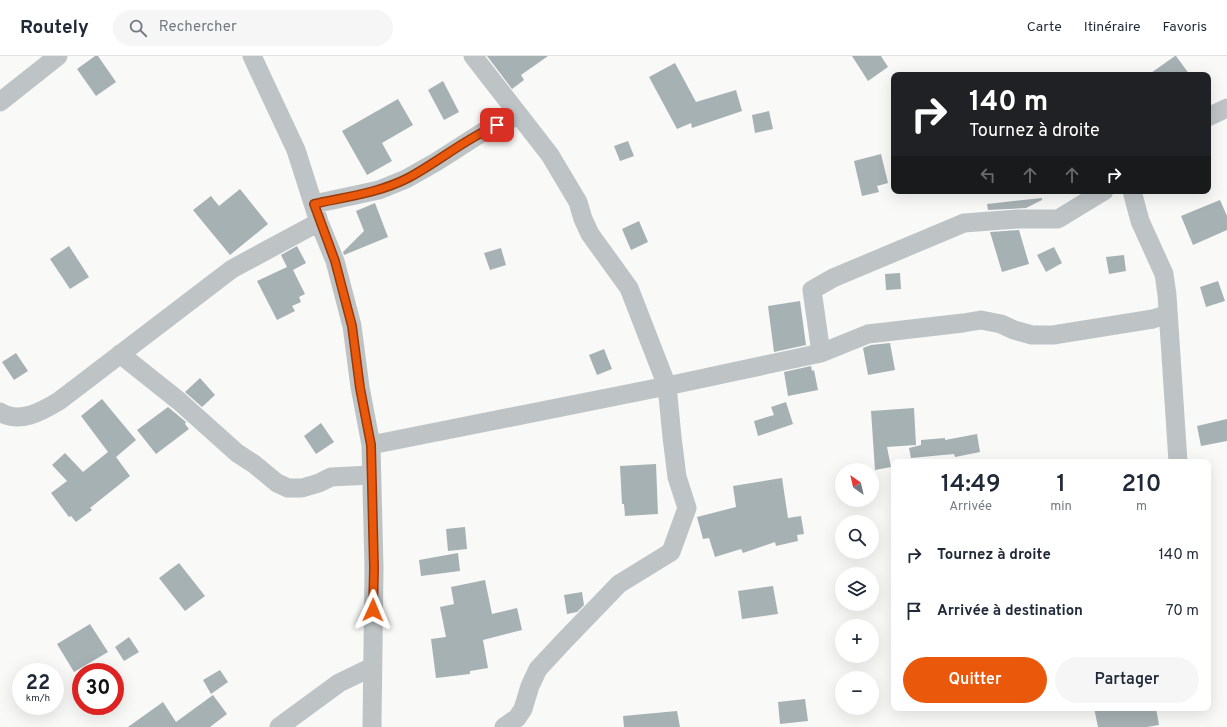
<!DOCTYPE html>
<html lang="fr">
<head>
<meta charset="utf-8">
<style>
  body { margin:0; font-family:Overpass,sans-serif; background:#f6f6f7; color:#1f2937; height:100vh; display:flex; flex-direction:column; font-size:15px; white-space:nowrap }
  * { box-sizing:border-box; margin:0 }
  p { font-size:13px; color:#747a83 }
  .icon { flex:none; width:22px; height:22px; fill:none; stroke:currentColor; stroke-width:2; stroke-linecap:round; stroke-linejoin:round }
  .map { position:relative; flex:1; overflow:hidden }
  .side { position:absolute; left:891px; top:403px; width:320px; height:252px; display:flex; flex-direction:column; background:#fff; border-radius:8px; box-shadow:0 4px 16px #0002 }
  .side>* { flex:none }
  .hud { position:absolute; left:891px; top:16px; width:320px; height:122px; border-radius:8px; box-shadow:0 4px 16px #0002; background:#202124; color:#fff; overflow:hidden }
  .needle { width:26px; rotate:326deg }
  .buttons { position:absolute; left:835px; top:407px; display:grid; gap:8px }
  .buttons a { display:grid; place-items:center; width:44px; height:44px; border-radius:50%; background:#fff; box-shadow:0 4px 16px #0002; font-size:20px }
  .speed { position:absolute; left:12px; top:607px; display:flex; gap:8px; font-size:20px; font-weight:700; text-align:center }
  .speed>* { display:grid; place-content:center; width:52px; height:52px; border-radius:50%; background:#fff; box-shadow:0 4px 16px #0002; line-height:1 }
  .speed small { font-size:10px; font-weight:400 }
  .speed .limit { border:6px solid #d22; background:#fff; color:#111 }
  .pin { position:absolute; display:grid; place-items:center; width:34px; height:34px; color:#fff; margin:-17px; border-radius:8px; box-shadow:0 2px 6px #0006 }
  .me { position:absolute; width:44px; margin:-22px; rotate:1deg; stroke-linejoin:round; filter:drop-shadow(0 0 3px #0008) }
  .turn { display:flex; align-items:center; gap:14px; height:84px; padding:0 12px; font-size:18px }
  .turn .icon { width:52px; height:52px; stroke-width:2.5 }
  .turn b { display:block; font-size:28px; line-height:34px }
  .lanes { display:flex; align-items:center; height:38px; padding:0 12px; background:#0003; justify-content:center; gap:20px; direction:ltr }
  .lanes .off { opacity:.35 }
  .eta { display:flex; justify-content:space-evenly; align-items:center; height:68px; text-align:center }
  .eta b { font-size:24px; font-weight:600; line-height:28px }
  .button { display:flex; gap:8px; margin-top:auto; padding:8px 12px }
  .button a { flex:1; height:46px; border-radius:24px; background:#ea580c; color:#fff; font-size:16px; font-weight:600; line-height:46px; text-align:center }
  .button a+a { background:#f6f6f7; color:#1f2937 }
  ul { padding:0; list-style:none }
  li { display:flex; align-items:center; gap:12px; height:56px; padding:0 12px }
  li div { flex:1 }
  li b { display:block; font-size:15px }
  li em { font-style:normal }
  header { display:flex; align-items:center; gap:24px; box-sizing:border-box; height:56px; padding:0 20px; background:#fff; border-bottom:1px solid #e0e1e3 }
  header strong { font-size:19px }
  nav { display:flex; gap:22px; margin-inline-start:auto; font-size:14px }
  .search { width:280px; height:36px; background:#f6f6f7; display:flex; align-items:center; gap:10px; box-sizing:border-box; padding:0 14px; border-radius:22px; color:#747a83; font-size:15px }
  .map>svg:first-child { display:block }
  .building { fill:#a6b1b4 }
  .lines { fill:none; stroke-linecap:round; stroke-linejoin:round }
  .street { stroke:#bec4c6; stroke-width:19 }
  .route-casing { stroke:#983908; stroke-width:10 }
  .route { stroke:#ea580c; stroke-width:7 }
</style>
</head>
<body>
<header>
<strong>Routely</strong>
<div class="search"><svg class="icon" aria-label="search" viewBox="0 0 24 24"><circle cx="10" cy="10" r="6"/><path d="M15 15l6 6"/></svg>Rechercher</div>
<nav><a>Carte</a><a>Itinéraire</a><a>Favoris</a></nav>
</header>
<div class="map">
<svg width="1227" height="671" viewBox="0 0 1227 671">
  <rect width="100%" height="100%" fill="#f9f9f7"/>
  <path class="building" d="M95 0H98L116 26 96 40 77 13Z
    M487 0H548L521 19 524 24 512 33Z
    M852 0H881L888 11 868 25Z
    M1175 0H1176L1190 19H1148Z
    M675 7 696 46 736 34 742 55 692 72 691 67 677 73 649 21Z
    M443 25 459 56 444 64 428 34Z
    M398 43 413 69 382 87 392 105 367 119 342 75Z
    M769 55 773 73 755 77 752 59Z
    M628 85 634 100 620 105 614 90Z
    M881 98 888 127 877 130 879 136 862 140 854 105Z
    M240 133 268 168 230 199 193 154 211 140 219 150Z
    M1042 142V144L1026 152 988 154 987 148Z
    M1220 144 1227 160V174L1193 189 1181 160Z
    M375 147 388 181 344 199 343 196 364 175 356 155Z
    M639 165 648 186 631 194 622 173Z
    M1019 174 1029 208 1002 216 990 176Z
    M69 190 89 221 70 233 50 203Z
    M297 190 306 207 293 214 305 238 299 241 301 246 292 250 295 255 277 264 257 225 287 211 281 199Z
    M1054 191 1062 207 1046 216 1037 199Z
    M501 192 506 209 490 214 484 197Z
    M1124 199 1126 215 1109 218 1106 201Z
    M900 217 901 233 886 234 885 218Z
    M1218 225 1225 245 1206 251 1200 231Z
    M800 245 806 289 774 296 768 250Z
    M890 287 895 314 868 319 863 292 871 289Z
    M604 293 612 313 597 319 589 299Z
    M16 297 28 315 14 324 2 306Z
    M811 310 812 315 814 314 818 334 788 340 784 316Z
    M200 322 215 339 202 351 185 336Z
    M102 343 136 384 116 401 130 420 90 452 92 454 76 466 71 460 69 461 51 437 67 425 52 409 65 397 83 416 108 396 81 360Z
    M786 346 793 368 758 380 754 365 774 359 771 351Z
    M168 351 186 366 185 368 189 373 156 398 137 374Z
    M914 352 916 389 887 391 891 411 875 414 871 355Z
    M1227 363V385L1201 390 1197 370Z
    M321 367 334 386 316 398 304 380Z
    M977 378 980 396 955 401 954 398 911 402 909 392 921 389V384L945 382V384Z
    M656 408 658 458 625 460 624 448H622L620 410Z
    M782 422 788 462 801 460 804 478 797 479 798 485 776 490 775 486 743 497 741 493 715 501 709 482 703 483 697 461 736 451 733 430Z
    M465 471 467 493 448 495 446 473Z
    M458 497 460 515 421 520 419 504Z
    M179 507 205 540 185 555 159 522Z
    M485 524 492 558 517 552 522 574 483 584 488 612 470 615V618L436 622 431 583 446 581 440 551 454 548 451 531Z
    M773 530 778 558 742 563 738 535Z
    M582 536 584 549 577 556 567 558 564 539Z
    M90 568 108 596 74 616 57 588Z
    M129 581 139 596 124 605 115 591Z
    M220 614 228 626 211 638 203 624Z
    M213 639 227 658 210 671H128L163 646 176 666Z
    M805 643 808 665 780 668 778 646Z
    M1094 652H1156L1159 669 1147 671H1098Z
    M677 655 680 671H624L623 660Z"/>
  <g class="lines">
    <path class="street" d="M252 0 296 94 319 166 335 205 352 270 360 331 371 389 374 512 372 671
      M473 0 550 99 578 146 583 163 590 178 629 232 667 330 672 381 677 421 687 452 671 496 619 528 564 585 538 613 530 630 523 653 517 662 504 671
      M0 46 58 0
      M1208 61 1227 52
      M1132 135 1140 165 1164 218 1167 239 1178 406
      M314 148 379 134 406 123 436 106 486 74 519 59
      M821 297 812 234 833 222 964 167 1018 163H1058L1104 135
      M120 298 179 345 237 397 254 408 277 427 288 432H302L319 427 331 421 371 419
      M0 356C19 368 41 356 59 345L232 213 319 166
      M371 389 667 330 821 297 868 278 963 267 981 264 1001 268 1014 274 1032 279H1053L1153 263 1168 258
      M279 671 339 627 372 611"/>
  </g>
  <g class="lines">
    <defs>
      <path id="route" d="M373 554 374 512 371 389 360 332 352 270 335 205 314 148C345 141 379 137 408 122 438 106 465 83 497 69"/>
    </defs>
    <use href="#route" class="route-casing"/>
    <use href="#route" class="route"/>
  </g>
</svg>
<div class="buttons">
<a><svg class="needle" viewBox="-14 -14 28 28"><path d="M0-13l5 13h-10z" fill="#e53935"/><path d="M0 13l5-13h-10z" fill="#747a83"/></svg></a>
<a><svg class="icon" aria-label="search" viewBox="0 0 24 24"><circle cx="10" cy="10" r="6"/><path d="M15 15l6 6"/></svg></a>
<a><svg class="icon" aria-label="layers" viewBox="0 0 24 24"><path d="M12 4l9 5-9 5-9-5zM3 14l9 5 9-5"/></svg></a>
<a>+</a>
<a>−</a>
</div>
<div class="speed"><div>22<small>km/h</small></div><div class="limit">30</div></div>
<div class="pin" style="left:497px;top:69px;background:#d93025"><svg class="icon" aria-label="arrive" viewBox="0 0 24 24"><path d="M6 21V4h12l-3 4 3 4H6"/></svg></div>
<svg class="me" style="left:373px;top:554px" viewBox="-20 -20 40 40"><path d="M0-17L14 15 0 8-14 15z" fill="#ea580c" stroke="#fff" stroke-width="4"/></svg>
<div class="hud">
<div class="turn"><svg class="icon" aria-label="right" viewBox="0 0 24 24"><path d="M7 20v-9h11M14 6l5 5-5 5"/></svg><div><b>140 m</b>Tournez à droite</div></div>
<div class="lanes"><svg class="icon off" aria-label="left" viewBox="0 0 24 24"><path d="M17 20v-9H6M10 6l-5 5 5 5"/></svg><svg class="icon off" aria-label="ahead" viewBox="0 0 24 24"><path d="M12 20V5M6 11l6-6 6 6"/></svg><svg class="icon off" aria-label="ahead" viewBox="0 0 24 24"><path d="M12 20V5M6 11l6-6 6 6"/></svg><svg class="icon" aria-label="right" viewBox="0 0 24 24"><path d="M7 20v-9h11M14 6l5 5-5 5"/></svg></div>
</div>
<section class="side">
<div class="eta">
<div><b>14:49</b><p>Arrivée</p></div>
<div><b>1</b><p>min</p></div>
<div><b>210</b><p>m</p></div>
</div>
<ul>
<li><svg class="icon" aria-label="right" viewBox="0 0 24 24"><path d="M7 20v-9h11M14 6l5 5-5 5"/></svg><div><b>Tournez à droite</b></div><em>140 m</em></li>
<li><svg class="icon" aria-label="arrive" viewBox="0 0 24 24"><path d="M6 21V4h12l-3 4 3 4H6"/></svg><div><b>Arrivée à destination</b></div><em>70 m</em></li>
</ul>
<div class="button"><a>Quitter</a><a>Partager</a></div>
</section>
</div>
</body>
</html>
